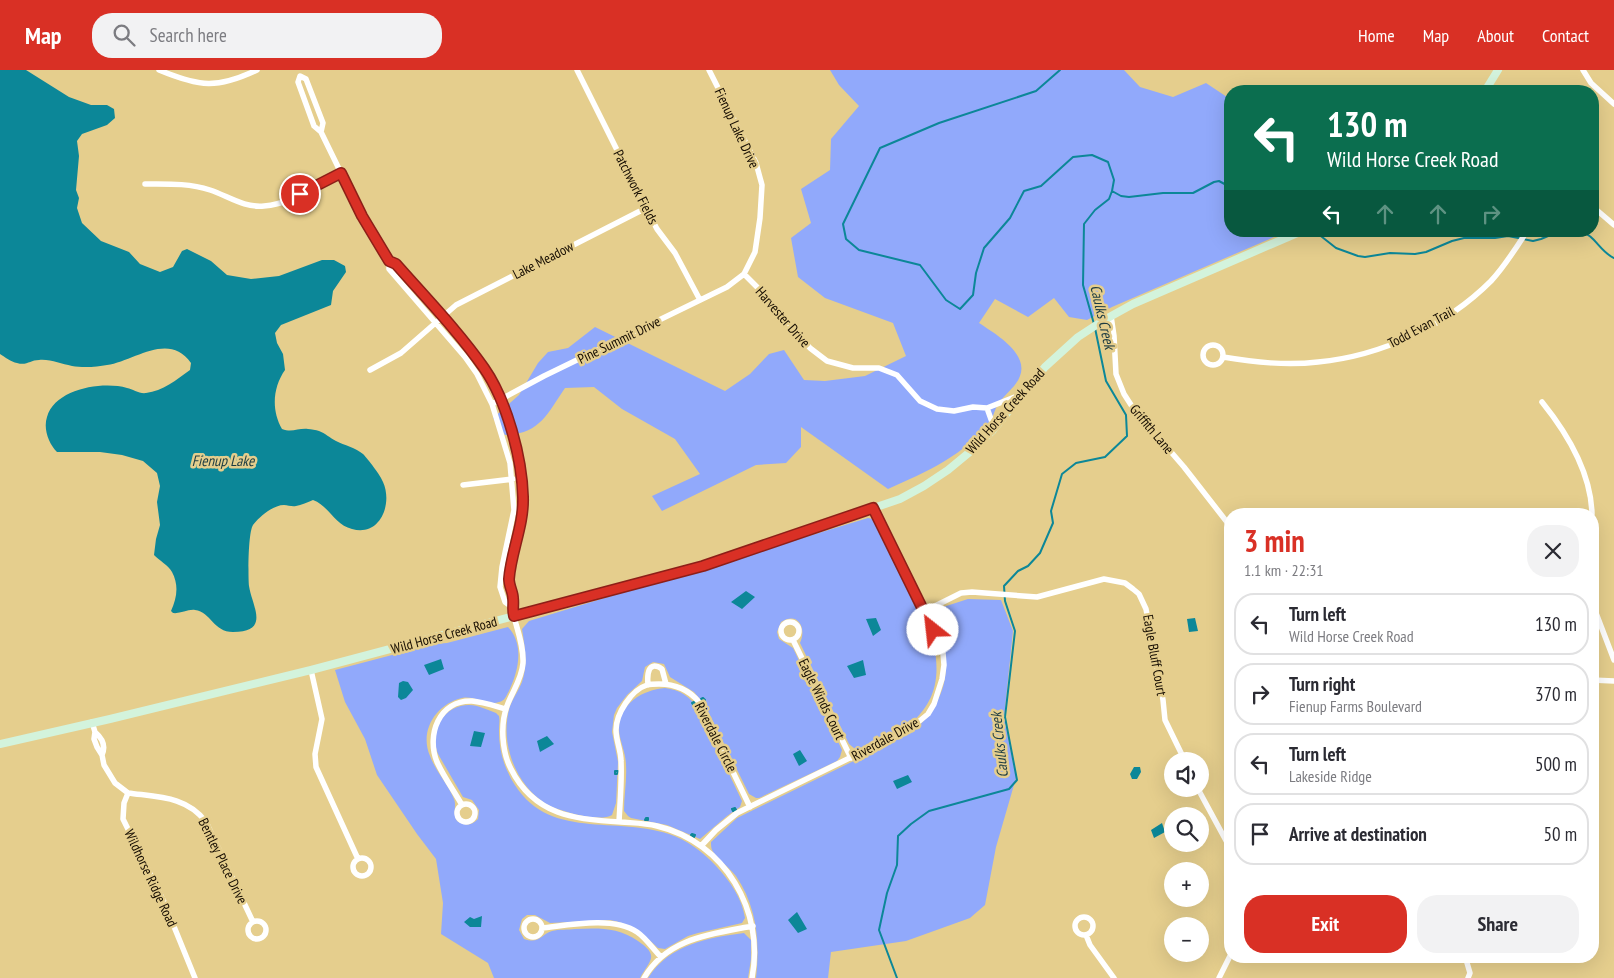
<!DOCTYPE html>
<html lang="en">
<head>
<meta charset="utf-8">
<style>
  body { margin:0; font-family:"PT Sans Narrow",sans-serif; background:#f2f2f3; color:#2b2b33; height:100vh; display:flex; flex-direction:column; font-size:19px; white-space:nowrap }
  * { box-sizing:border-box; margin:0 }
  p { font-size:16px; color:#7c7c81 }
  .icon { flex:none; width:28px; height:28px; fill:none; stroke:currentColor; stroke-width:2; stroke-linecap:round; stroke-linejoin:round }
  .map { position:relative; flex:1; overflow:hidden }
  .drawer { position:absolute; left:1224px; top:438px; width:375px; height:455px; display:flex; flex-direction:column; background:#fff; border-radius:20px; box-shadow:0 5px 20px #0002 }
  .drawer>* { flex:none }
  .guide { position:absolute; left:1224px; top:15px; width:375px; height:152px; border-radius:20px; box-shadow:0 5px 20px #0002; background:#0b6e4f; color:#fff; overflow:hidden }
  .controls { position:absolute; left:1164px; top:682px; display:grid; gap:10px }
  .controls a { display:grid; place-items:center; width:45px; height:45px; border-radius:50%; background:#fff; box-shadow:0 5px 20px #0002; font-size:25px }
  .pin { position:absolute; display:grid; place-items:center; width:42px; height:42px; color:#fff; margin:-21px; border:2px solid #fff; border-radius:50%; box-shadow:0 1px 5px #0007 }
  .me { position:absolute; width:55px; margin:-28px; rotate:331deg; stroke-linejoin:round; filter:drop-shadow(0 0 4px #0008) }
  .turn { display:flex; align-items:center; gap:18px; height:105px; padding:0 20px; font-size:22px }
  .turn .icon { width:65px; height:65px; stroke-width:2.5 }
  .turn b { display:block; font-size:35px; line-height:42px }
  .lanes { display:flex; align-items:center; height:48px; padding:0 20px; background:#0003; justify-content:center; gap:25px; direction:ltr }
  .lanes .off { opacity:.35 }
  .round { display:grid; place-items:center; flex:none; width:52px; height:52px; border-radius:20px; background:#f2f2f3 }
  .summary { display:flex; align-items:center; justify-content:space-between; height:85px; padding:0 20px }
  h1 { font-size:30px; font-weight:700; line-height:38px; color:#d93025 }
  .cta { display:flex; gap:10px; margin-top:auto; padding:10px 20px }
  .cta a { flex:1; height:58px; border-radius:20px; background:#d93025; color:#fff; font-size:20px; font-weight:700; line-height:58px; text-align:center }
  .cta a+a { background:#f2f2f3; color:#2b2b33 }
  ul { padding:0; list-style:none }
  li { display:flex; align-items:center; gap:15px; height:62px; margin:0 10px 8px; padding:0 10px; border:2px solid #e1e1e2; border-radius:20px }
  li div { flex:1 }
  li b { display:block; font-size:19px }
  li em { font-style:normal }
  header { display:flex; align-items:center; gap:30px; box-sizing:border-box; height:70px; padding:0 25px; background:#d93025; color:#fff }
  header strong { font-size:24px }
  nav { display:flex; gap:28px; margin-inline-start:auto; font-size:18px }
  .search { width:350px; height:45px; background:#f2f2f3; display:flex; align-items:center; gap:12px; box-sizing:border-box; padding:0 18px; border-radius:20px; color:#7c7c81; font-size:19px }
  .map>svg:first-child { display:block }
  .green { fill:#91a9fb }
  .water { fill:#0c8798 }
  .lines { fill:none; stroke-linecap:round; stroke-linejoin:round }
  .stream { stroke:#0c8798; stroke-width:2 }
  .street { stroke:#fff; stroke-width:5.5 }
  .secondary { stroke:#d3f3dc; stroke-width:8 }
  .route-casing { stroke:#8d1f18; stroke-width:12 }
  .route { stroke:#d93025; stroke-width:9 }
  .labels { text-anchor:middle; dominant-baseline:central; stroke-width:5; stroke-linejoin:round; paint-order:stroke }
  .street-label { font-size:14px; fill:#150c00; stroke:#e5ce8d }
  .water-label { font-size:15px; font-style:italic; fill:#1d3c42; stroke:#e5ce8d }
</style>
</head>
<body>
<header>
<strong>Map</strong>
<div class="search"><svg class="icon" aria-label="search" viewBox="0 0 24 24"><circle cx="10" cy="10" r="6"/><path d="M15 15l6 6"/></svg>Search here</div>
<nav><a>Home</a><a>Map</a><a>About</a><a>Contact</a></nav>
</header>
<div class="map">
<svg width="1614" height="908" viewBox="0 0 1614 908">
  <rect width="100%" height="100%" fill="#e5ce8d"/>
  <path class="green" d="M830 0H1124L1140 17 1173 27 1206 13 1230 29V161H1288L1112 237 1087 250 1069 247 1054 228 1028 247 995 229 979 253C994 263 1029 283 1020 306 1016 317 1006 323 999 333 995 338 994 345 991 350 966 385 926 402 888 419L801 357V377L786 393 756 395 662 441 652 426 700 404 675 369 622 339 594 317 565 318C547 344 540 364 505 365L493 348 519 325 538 293 548 282 568 278 595 257 725 321 750 304 769 284 784 280 804 310 825 311 865 306 906 286 893 253 825 228 798 207 791 168 811 153 801 119 830 100 831 69 859 36 839 15Z
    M868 448 873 449 875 452 934 576C941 610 934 636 905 658 892 667 874 672 860 679H855L849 674 800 573C807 558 798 541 781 552L777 562 779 569 793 578 842 680 840 687 837 691 759 728H756L749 724 705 635 694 622 670 607 664 594 653 592 645 597 642 611 627 625 617 638 614 645 612 662 618 692 616 733 612 745C602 751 575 745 564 741 558 739 551 737 546 734 515 714 499 672 510 636 513 628 519 620 522 612 528 594 525 578 522 559L529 551Z
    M968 529 1001 530 1013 561 1004 648 1016 708 996 777 985 835 970 848 906 871 831 882 828 908H756C760 872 757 837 736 806 730 798 716 788 712 780 711 777 711 775 711 772L737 748 913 662C939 638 954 607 941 572 938 563 932 556 932 546L940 538Z
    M508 557C525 575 518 602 509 621 506 626 505 631 499 632 488 636 474 625 462 628 436 634 419 661 430 686 436 702 448 714 454 729 457 737 452 742 457 751 465 756 471 756 478 749L479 740 472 730 463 727 438 684C429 662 443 635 469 635 478 635 488 640 496 643L499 646C500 651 499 655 499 661 499 674 501 686 506 698 539 775 609 744 669 764 687 770 703 782 716 796 730 811 742 828 745 848L742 853 698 863 688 866 665 879 658 878C645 865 629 853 610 850L550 853 535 845H527L522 849 519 860 524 869C540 874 540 865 552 861 559 859 568 860 575 859 598 858 618 857 638 871 660 886 650 890 640 908H494L488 893 441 864 443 833 436 789 417 764 377 705 365 669 345 632 335 600 434 574 447 573Z
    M665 618C680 620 690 626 698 639L742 731 740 737 727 746 700 769 667 755 631 748 628 746 624 741C624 726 627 710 626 695 626 683 620 672 619 661 618 634 642 620 665 618Z
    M744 863 751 870V889L748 908H648C670 874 707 868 744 863Z"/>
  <path class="water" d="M0 0H26L69 27 91 35H107L114 39 115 48 107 55 82 64 77 71 79 86 76 120 79 128 77 138 82 153 101 171 129 182 140 194 160 202 173 197 182 181 187 179 211 191 227 205 251 209 279 206 322 190H334L345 196 346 202 333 221 331 235 281 255 275 263 277 273 283 284 285 300C273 317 271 340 282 359 292 363 298 358 308 359 311 359 316 360 319 361 325 363 330 368 336 371 344 375 356 378 363 384 368 389 381 406 383 412 393 434 380 467 352 459 335 455 329 436 313 430 308 432 301 435 296 436 292 437 288 435 284 435 273 435 259 447 253 455 248 463 248 505 249 516 252 536 271 562 233 562 213 562 211 542 195 540 188 539 180 544 173 543L171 541C177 528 179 515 172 502 169 496 159 490 154 485L156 469 160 455 157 432 160 416 157 403 143 391 122 385 100 382H57C49 374 43 359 47 347 55 319 102 311 127 318 133 319 139 324 146 323 163 321 176 310 190 300L191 293C169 261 134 291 107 295 97 297 83 298 72 296 61 294 51 289 39 290 30 290 27 296 17 293 11 292 5 287 0 284Z
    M746 521 755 527 742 539 731 532Z
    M876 548 881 560 873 566 866 549Z
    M1195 548 1198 561 1189 562 1187 549Z
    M441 589 444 599 429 605 424 595Z
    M863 590 866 605 854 608 847 596Z
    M403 611 408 612 413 620 406 628 401 630 398 627 399 613Z
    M474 661 485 663 481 677 470 676Z
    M547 666 554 674 540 682 537 671Z
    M800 680 807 691 799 696 793 684Z
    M1134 697H1140L1141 702 1137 709H1132L1130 704Z
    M908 705 912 712 897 719 893 711Z
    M1162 753 1165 762 1154 768 1151 760Z
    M797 842 807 859 798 863 788 850Z
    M482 846 481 857H470L464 852 470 847 474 849Z"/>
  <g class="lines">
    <path class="stream" d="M1060 0 1036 21 939 53 880 78 843 154 846 169 859 180 920 195 946 230 960 239 973 225 976 203 984 178 1010 148 1024 121 1041 116 1073 87 1092 85 1108 92 1114 110 1112 121 1109 129 1095 140 1084 154 1083 215 1094 254
      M1112 121 1121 126 1129 127 1163 123H1193L1214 112 1219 111 1230 117
      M1580 161C1595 165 1600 182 1614 188
      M1317 163 1336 178 1358 186 1365 187 1390 183 1415 184 1426 182 1452 171 1464 168H1495L1508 166 1533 171 1541 169 1560 161
      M703 628 705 630 703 632 701 629Z
      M694 632 696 635 694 636 692 633Z
      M615 701H618L617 704H615Z
      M735 738 736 740 733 741 732 739Z
      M646 748H648V750H645Z
      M692 764 695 765 694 767 691 765Z
      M897 908 879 860 887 823 897 795 898 766 911 754 929 741 1009 719 1017 710 1005 647 1015 561 1005 531 1004 516 1018 501 1028 496 1040 483 1053 453 1051 441 1062 404 1076 393 1105 387 1127 366 1126 345 1106 311 1095 258"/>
    <path class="street" d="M159 0C200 17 217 19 257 0
      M577 0 646 138 657 159 675 183 700 230
      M1583 0 1591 13 1614 34
      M321 62 323 53 306 9 300 6 298 12 314 56 321 62 362 146 389 191
      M145 114C167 114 189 113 210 120 228 126 244 138 264 136 289 135 319 114 341 103
      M1592 136 1614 155
      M744 204 760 220 810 278 827 291 853 298H879L897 305 920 331 937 339 954 341 973 337 987 338 1020 325
      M1111 246 1114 266 1116 304 1124 324 1133 338 1184 397 1230 456
      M1203 285a10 10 0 1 1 20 0a10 10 0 1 1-20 0Z
      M1223 287C1254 292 1286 296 1318 292 1381 286 1446 256 1491 211 1505 196 1516 178 1527 161
      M370 300 401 283 456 235 646 138
      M1542 332C1567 363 1591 403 1592 444
      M492 334 544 306 727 217 744 204 755 182 760 148 762 115 756 93 709 0
      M987 338 992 352 993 360
      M463 415 513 409
      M1592 508 1596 543 1614 590
      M512 537 505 532 500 517 502 497 514 440 510 393 492 334 477 304 465 287 389 199V191L396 193C419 219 441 244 462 271 470 280 478 290 485 300 508 335 521 384 523 426 524 442 519 461 516 476 513 488 508 501 509 513 510 517 512 521 513 526 513 531 512 535 512 539 516 557 524 575 523 593 522 609 512 622 507 636 500 655 502 682 511 699 534 745 575 750 621 752 633 753 645 753 657 756 725 772 765 841 752 908
      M923 542 961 523 972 522 1037 527 1104 509 1125 513 1133 519 1139 524 1146 539 1163 630 1165 650 1185 691
      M781 561a9 9 0 1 1 18 0a9 9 0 1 1-18 0Z
      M793 570 851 688
      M311 600 322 649 315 684 316 697 358 789
      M1592 610 1614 611
      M648 615C647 604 648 590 662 599L666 614
      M92 652 95 662 94 669 97 677 102 685 104 695 115 713 128 723 124 733 123 749 164 832 195 908
      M95 662C102 668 106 676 102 685
      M1200 700 1202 704 1200 710
      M1198 719 1230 778
      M128 723C157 727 187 726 206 752L253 852
      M457 743a9 9 0 1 1 18 0a9 9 0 1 1-18 0Z
      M462 735C454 721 444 707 437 692 426 665 439 630 472 631 483 632 495 636 506 639
      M619 752C620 732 622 711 621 691 621 680 616 671 616 660 616 644 631 620 647 615 651 614 655 614 659 614 675 614 689 620 699 632L750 737
      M701 776 716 760 737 743 911 658 928 644 934 634 942 609 944 595 943 583 940 573 923 542 873 438
      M353 797a9 9 0 1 1 18 0a9 9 0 1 1-18 0Z
      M1075 856a9 9 0 1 1 18 0a9 9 0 1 1-18 0Z
      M524 858a9 9 0 1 1 18 0a9 9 0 1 1-18 0Z
      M248 860a9 9 0 1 1 18 0a9 9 0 1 1-18 0Z
      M542 858C569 855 613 846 637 862 646 868 653 879 661 887
      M1086 865 1090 875 1114 908
      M1465 886 1470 903 1468 908
      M644 908C667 868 711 864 753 856
      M1219 908 1230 886"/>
    <path class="secondary" d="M1485 21 1498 0
      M0 674 110 649 311 600 703 496 900 429 924 416 948 400 971 381 993 360 1045 297 1078 267 1104 250 1133 234 1302 161"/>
  </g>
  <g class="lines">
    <defs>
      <path id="route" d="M300 124 341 103 362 146 389 191 396 194C426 228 458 261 484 298 507 331 522 388 523 427 524 455 511 482 509 509 509 516 513 522 513 528 514 535 512 539 514 546L703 496 873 438 933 560"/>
    </defs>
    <use href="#route" class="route-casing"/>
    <use href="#route" class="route"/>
  </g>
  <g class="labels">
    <g class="street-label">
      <text transform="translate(737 58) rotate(65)">Fienup Lake Drive</text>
      <text transform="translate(636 117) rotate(63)">Patchwork Fields</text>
      <text transform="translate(543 190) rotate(-27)">Lake Meadow</text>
      <text transform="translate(783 247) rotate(49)">Harvester Drive</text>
      <text transform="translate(1421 257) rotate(-28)">Todd Evan Trail</text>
      <text transform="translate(619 270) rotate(-26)">Pine Summit Drive</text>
      <text transform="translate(1005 341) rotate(-48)">Wild Horse Creek Road</text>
      <text transform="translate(1152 359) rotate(50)">Griffith Lane</text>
      <text transform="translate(444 565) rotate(-15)">Wild Horse Creek Road</text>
      <text transform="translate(1155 585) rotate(80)">Eagle Bluff Court</text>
      <text transform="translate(822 629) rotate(64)">Eagle Winds Court</text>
      <text transform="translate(716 667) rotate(63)">Riverdale Circle</text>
      <text transform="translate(885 669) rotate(-29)">Riverdale Drive</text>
      <text transform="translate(223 791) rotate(64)">Bentley Place Drive</text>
      <text transform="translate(151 808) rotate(65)">Wildhorse Ridge Road</text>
    </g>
    <g class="water-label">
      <text transform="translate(1103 247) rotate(77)">Caulks Creek</text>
      <text x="223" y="390">Fienup Lake</text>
      <text transform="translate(999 675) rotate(-96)">Caulks Creek</text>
    </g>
  </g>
</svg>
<div class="controls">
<a><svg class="icon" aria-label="sound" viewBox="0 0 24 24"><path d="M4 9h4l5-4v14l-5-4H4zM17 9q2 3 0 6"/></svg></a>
<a><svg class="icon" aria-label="search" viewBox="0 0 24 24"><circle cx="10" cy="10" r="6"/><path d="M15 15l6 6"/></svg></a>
<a>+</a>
<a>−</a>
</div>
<div class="pin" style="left:300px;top:124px;background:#d93025"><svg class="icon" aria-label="arrive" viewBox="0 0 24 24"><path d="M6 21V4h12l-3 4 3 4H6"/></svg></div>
<svg class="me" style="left:933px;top:560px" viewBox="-20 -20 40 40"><circle r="19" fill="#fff"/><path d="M0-13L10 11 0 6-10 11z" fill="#d93025"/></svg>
<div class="guide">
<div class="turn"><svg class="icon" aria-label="left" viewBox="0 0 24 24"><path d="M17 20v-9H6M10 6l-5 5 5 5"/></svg><div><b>130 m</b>Wild Horse Creek Road</div></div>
<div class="lanes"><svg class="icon" aria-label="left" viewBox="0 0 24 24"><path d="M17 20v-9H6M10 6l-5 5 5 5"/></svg><svg class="icon off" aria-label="ahead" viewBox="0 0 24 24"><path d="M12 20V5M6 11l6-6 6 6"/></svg><svg class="icon off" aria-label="ahead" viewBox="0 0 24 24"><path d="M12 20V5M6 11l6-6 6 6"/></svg><svg class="icon off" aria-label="right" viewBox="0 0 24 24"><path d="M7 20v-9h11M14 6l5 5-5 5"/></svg></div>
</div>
<section class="drawer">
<div class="summary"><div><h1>3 min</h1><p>1.1 km · 22:31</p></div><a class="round"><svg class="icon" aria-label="close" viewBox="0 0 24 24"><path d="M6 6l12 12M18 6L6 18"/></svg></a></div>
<ul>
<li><svg class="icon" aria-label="left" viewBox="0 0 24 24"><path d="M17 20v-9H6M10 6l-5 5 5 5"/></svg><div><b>Turn left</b><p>Wild Horse Creek Road</p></div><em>130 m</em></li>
<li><svg class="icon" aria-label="right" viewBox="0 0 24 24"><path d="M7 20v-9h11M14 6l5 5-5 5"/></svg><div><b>Turn right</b><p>Fienup Farms Boulevard</p></div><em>370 m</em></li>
<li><svg class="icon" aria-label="left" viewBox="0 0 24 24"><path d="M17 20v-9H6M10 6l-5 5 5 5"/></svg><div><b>Turn left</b><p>Lakeside Ridge</p></div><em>500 m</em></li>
<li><svg class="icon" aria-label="arrive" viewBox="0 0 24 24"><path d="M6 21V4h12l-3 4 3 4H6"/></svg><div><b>Arrive at destination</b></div><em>50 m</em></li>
</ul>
<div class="cta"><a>Exit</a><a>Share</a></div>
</section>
</div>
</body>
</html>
